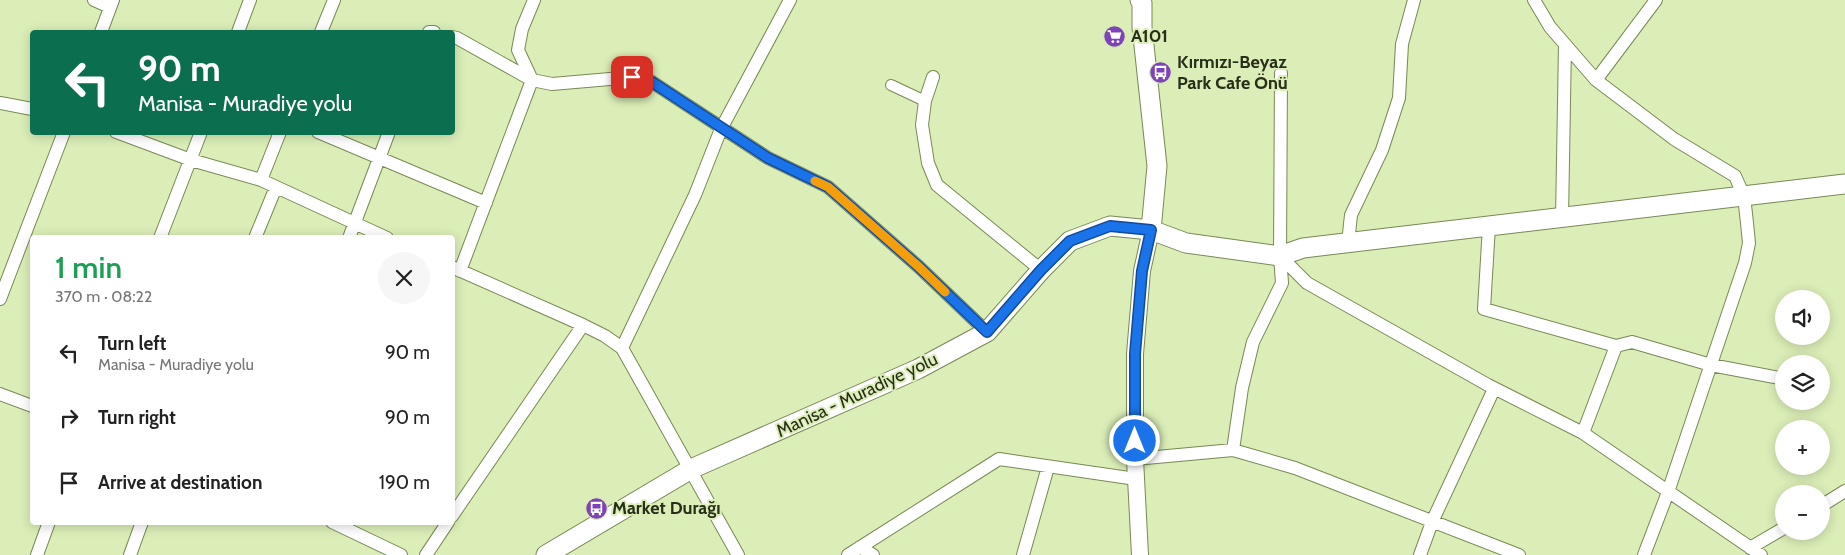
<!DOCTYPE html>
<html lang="en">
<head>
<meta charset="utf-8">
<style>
  body { margin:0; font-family:Cabin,sans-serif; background:#f6f6f6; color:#222; height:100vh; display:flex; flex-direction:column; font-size:19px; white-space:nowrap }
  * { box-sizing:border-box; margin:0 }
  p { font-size:16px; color:#767676 }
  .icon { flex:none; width:28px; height:28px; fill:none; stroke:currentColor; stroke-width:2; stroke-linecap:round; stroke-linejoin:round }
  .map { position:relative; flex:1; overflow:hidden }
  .drawer { position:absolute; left:30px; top:235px; width:425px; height:290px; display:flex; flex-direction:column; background:#fff; border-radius:5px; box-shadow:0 2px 12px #0003 }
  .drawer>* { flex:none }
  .guide { position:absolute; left:30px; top:30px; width:425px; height:105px; border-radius:5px; box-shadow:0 2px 12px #0003; background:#0b6e4f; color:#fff; overflow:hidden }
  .controls { position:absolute; left:1775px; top:290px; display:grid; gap:10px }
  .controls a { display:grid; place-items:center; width:55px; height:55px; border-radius:50%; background:#fff; box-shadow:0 2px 12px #0003; font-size:25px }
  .pin { position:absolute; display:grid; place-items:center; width:42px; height:42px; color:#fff; margin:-21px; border-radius:10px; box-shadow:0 2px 8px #0006 }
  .me { position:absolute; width:55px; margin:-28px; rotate:0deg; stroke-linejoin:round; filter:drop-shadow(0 0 4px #0008) }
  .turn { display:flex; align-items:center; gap:18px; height:105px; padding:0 25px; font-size:22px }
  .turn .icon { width:65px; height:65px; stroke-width:2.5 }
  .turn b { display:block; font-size:35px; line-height:42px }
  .round { display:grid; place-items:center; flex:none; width:52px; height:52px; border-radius:26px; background:#f6f6f6 }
  .head { display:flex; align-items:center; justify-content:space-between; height:85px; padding:0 25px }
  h1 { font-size:30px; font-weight:600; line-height:38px; color:#1e9e55 }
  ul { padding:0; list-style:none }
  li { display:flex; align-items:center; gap:15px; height:65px; padding:0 25px }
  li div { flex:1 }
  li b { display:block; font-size:19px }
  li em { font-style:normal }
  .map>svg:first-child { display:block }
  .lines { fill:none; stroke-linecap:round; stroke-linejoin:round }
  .pedestrian-casing { stroke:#778955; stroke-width:12 }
  .minor-casing { stroke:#778955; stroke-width:14 }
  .tertiary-casing { stroke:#778955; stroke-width:18 }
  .secondary-casing { stroke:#778955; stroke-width:21 }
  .pedestrian { stroke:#fff; stroke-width:10 }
  .minor { stroke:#fff; stroke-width:12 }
  .tertiary { stroke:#fff; stroke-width:16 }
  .secondary { stroke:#fff; stroke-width:19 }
  .route-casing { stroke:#114b97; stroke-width:12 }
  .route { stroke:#1a73e8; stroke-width:9 }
  .slow { stroke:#f59e0b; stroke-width:9 }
  .labels { text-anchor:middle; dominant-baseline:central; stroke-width:4; stroke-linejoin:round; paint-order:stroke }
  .poi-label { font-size:18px; font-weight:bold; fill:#272e19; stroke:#dbeeb7; text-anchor:start }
  .street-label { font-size:18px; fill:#272e19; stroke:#dbeeb7 }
</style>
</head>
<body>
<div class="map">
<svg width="1845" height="555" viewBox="0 0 1845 555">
  <rect width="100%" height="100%" fill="#dbeeb7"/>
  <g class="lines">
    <defs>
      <path id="pedestrian" d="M891 85 925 101"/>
      <path id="minor" d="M94 0 110 7
        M534 0 522 29 518 50 532 80 552 84 633 77 652 82 768 158 828 187 919 267 987 332
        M1534 0 1550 27 1596 80 1674 139 1735 176 1744 196 1747 223 1749 243 1745 263 1668 492 1644 555
        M101 32 113 0
        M238 32 250 0
        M321 32 334 0
        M429 32H434
        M452 37 457 38 532 80 460 271
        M933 77 925 101 922 125 928 163 937 185 1041 270
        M1596 80 1656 0
        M0 103 32 109
        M116 132 191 160 261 180 387 238
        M318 132 486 203
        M261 180 280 132
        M1562 218 1565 44
        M1489 226 1484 309 1616 346 1632 342 1711 365 1780 378
        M160 238 201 132
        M255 238 276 187
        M349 238 389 132
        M1348 243 1351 215 1382 150 1399 98 1402 44 1414 0
        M1280 256 1307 283 1488 385 1583 433 1761 555
        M452 267 583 325 605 336 622 348 738 555
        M0 299 64 132
        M622 348 695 195 721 129 790 0
        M0 394 32 406
        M1583 433 1616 346
        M1233 450 1242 388 1253 342 1282 283 1280 256 1281 73
        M1135 459 1233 450 1295 468 1519 555
        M1821 506 1845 491
        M452 516 583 325
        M332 522 401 555
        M860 547 873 555
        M1750 548 1784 528
        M37 555 49 522
        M130 555 142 522
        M426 555 448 522
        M848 555 999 459 1136 479
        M1023 555 1048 467
        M1420 555 1432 522 1494 389"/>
      <path id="tertiary" d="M1140 555 1135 459V354L1142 271 1151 230"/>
      <path id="secondary" d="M1140 0 1142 3V27L1157 166 1151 230
        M546 555 691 469 918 369 987 332 1041 270 1070 241 1110 226 1151 230 1186 243 1280 256 1303 248 1845 184"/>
    </defs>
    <use href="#pedestrian" class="pedestrian-casing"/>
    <use href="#minor" class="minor-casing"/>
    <use href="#tertiary" class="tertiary-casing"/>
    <use href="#secondary" class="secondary-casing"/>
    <use href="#pedestrian" class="pedestrian"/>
    <use href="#minor" class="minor"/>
    <use href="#tertiary" class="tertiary"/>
    <use href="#secondary" class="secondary"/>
  </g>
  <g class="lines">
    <defs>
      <path id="route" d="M632 77 652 82 768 158 828 187 919 267 987 332 1041 270 1070 241 1110 226 1151 230 1142 271 1135 354V441"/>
    </defs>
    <use href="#route" class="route-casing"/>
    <use href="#route" class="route"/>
    <path class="slow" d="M815 181 828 187 919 267 945 292"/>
  </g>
  <defs>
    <symbol id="supermarket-disc" viewBox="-11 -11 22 22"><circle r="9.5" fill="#7f43b9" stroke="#dbeeb7"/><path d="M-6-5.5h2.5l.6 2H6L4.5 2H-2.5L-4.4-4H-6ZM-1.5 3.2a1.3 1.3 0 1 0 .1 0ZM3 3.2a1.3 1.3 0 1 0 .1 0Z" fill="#fff"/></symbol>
    <symbol id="bus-disc" viewBox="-11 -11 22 22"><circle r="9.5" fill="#7f43b9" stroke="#dbeeb7"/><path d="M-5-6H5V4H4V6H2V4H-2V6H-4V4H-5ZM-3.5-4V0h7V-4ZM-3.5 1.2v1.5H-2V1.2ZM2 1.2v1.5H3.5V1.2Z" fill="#fff"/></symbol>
  </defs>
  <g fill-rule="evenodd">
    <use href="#supermarket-disc" x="1102" y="24" width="25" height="25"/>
    <use href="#bus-disc" x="1148" y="60" width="25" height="25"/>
    <use href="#bus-disc" x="584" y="496" width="25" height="25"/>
  </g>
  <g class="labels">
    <g class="poi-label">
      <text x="1131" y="36">A101</text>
      <text x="1177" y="62">Kırmızı-Beyaz<tspan x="1177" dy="21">Park Cafe Önü</tspan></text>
      <text x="612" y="508">Market Durağı</text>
    </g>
    <g class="street-label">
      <text transform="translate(857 395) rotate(-25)">Manisa - Muradiye yolu</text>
    </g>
  </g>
</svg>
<div class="controls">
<a><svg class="icon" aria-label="sound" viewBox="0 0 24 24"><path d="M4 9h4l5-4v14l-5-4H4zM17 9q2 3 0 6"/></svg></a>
<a><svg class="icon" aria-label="layers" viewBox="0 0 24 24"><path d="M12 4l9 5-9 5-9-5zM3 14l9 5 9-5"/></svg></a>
<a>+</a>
<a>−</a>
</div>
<div class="pin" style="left:632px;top:77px;background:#d93025"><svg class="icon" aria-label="arrive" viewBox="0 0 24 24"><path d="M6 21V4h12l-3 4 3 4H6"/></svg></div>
<svg class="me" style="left:1135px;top:441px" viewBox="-20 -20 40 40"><circle r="17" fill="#1a73e8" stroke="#fff" stroke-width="3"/><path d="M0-11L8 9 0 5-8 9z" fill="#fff"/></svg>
<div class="guide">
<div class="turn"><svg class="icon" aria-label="left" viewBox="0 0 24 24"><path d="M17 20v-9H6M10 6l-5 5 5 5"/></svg><div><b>90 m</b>Manisa - Muradiye yolu</div></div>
</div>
<section class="drawer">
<div class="head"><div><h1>1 min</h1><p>370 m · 08:22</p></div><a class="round"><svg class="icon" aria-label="close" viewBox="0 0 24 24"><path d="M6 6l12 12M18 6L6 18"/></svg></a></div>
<ul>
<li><svg class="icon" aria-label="left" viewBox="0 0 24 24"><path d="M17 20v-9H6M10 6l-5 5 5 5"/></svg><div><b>Turn left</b><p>Manisa - Muradiye yolu</p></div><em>90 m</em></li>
<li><svg class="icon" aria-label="right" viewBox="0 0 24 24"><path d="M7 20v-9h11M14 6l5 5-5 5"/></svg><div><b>Turn right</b></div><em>90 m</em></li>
<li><svg class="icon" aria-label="arrive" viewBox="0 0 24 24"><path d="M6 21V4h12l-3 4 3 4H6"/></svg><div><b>Arrive at destination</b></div><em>190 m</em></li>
</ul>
</section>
</div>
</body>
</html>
